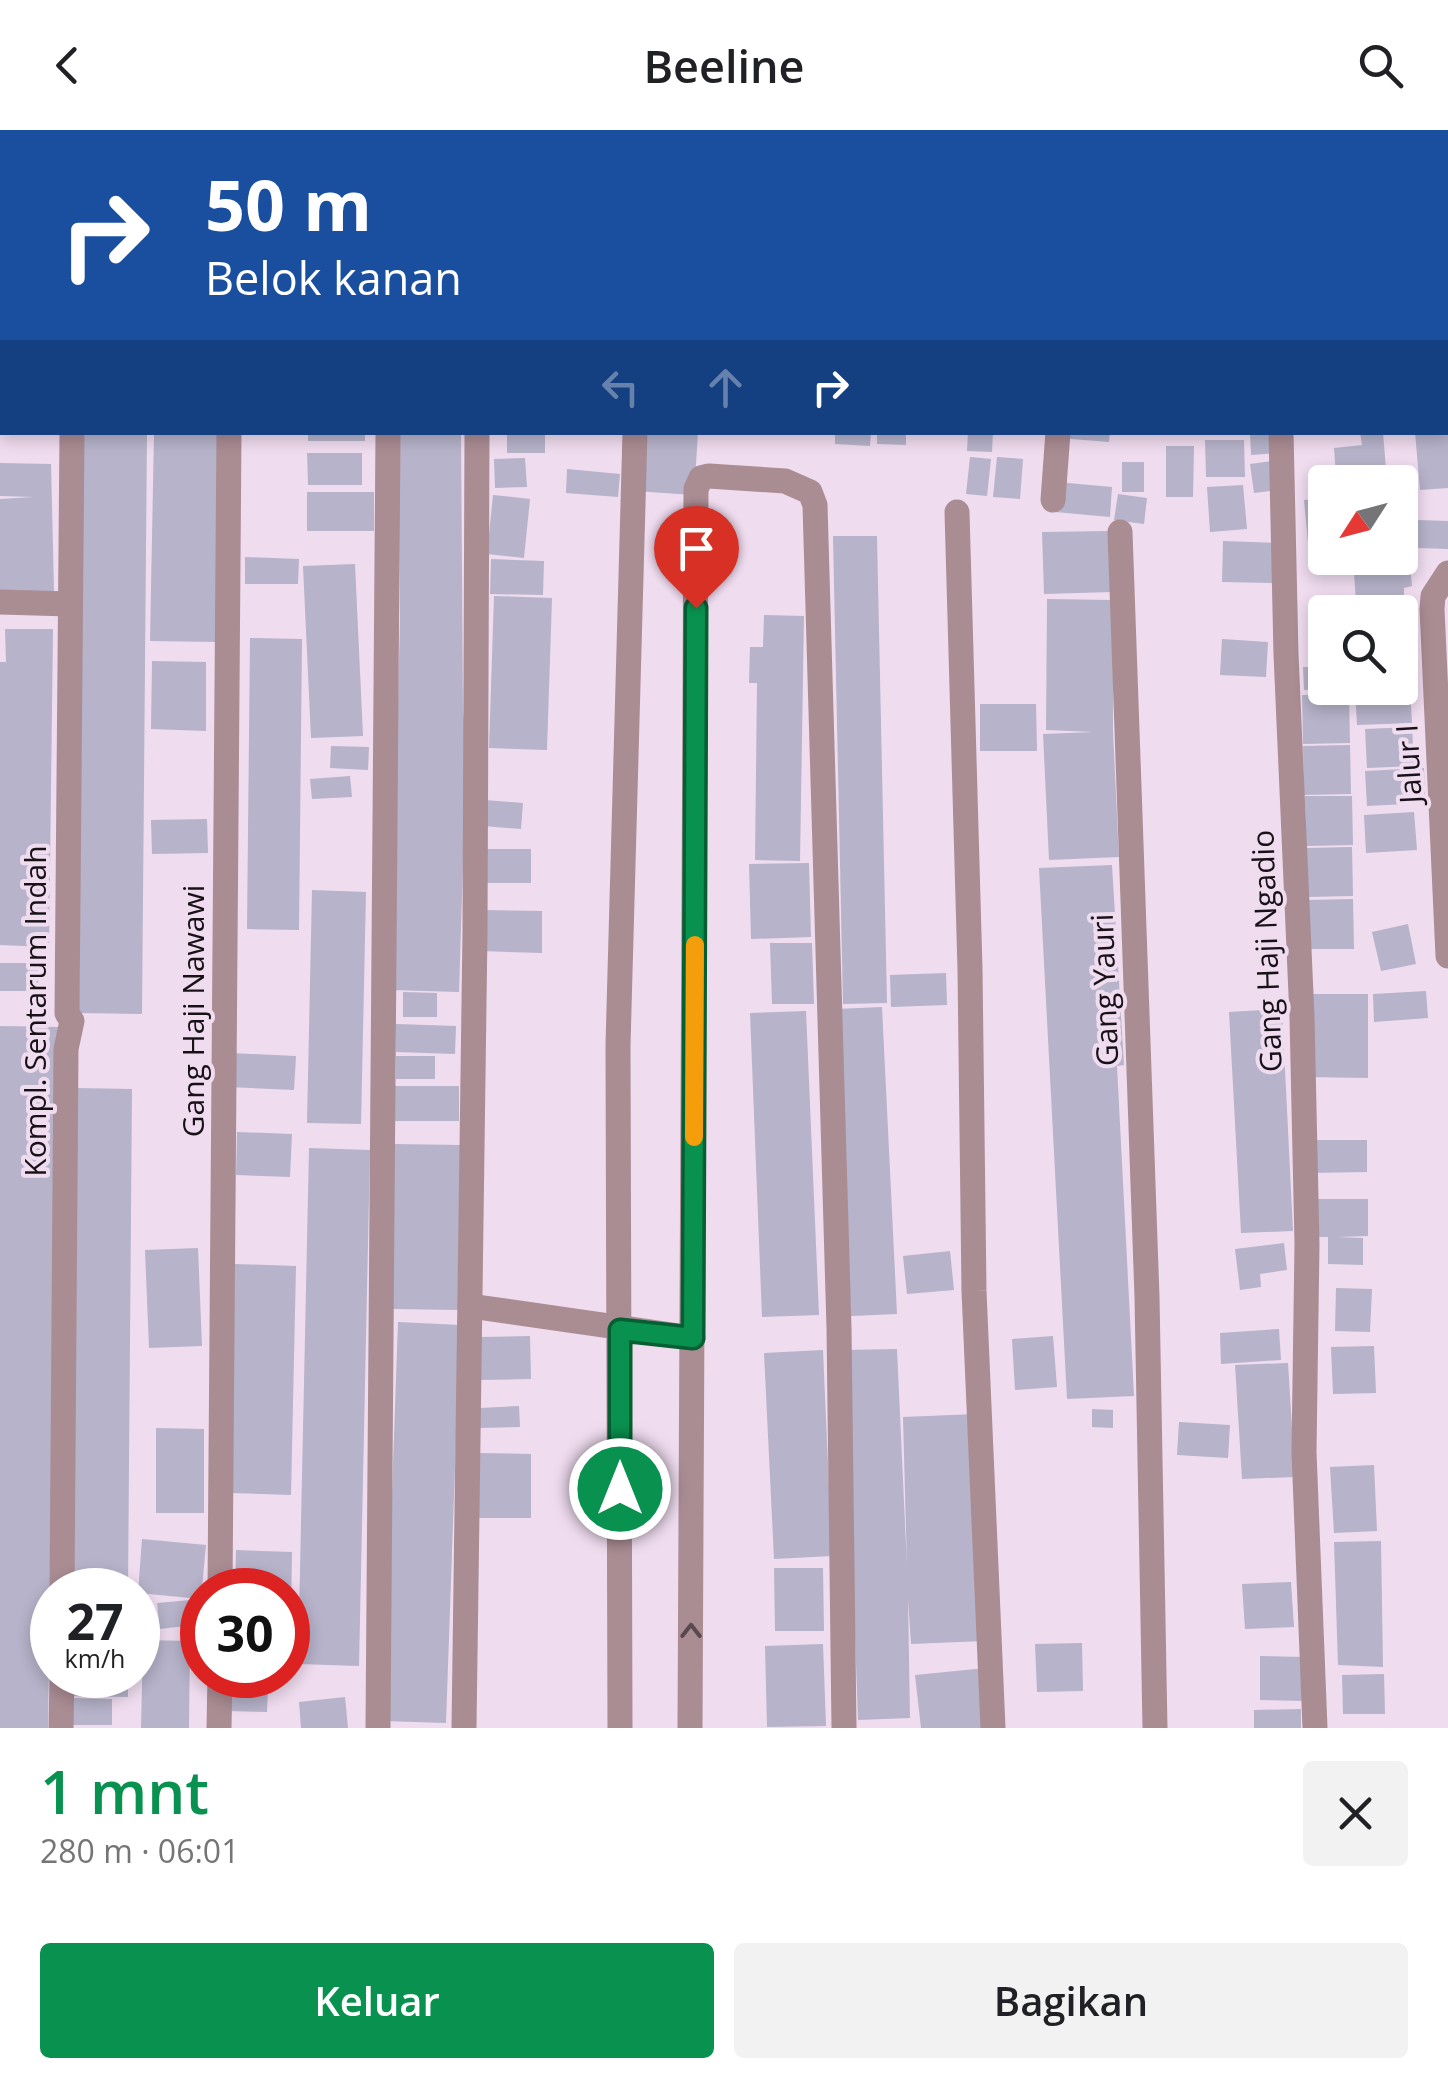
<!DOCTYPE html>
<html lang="id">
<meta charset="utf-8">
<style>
:root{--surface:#fff;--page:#f2f2f2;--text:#202124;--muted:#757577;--accent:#09914f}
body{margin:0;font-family:"Open Sans",sans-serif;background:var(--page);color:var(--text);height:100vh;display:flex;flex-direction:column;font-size:38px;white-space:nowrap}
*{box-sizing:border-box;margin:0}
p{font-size:32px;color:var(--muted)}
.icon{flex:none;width:55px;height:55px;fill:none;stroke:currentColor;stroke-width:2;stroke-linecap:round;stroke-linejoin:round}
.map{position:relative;height:1598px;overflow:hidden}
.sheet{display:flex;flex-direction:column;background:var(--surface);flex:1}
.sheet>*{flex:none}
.guide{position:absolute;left:0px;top:0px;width:1450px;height:305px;box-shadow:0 5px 15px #0003;background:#1a4fa0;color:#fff;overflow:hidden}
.needle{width:65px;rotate:234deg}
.fabs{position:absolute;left:1308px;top:335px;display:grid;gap:20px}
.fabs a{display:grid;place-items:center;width:110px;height:110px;border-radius:10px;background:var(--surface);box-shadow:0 5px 15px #0003;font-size:50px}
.speed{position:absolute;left:30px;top:1438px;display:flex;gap:20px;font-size:50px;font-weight:700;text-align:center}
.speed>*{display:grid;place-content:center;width:130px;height:130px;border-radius:50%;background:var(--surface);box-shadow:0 5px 15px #0003;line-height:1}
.speed small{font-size:25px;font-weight:400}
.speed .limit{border:15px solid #d22;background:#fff;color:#111}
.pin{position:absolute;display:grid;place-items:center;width:85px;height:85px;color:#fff;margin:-102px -42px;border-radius:50% 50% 50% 0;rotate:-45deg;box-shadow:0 0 10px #0007}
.pin .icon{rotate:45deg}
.me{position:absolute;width:110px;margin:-55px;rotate:0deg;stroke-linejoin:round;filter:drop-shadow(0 0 8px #0008)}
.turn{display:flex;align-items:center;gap:35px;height:210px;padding:0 40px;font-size:45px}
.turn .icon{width:130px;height:130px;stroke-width:2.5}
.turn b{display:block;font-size:70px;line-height:85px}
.lanes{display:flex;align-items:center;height:95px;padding:0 40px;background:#0003;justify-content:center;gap:50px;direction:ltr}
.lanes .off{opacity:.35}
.round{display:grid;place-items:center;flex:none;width:105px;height:105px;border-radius:10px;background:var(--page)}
.overview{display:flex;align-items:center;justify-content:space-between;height:170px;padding:0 40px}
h1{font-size:60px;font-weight:600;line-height:75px;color:var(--accent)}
.primary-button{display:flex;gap:20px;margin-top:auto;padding:20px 40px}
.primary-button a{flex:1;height:115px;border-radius:10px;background:var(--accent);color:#fff;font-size:40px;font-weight:600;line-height:115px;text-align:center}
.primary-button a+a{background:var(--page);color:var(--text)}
header{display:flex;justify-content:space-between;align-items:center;height:130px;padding:0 40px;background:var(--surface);font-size:45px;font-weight:600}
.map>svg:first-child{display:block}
.building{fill:#b6b3ca}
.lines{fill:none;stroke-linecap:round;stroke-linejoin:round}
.minor{stroke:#aa8c93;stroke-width:25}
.oneway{stroke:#5a484f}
.route-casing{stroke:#065e33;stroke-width:25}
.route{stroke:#09914f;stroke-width:18}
.slow{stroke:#f59e0b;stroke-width:18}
.labels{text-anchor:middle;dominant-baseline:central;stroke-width:8;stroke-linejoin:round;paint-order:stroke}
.street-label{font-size:30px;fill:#181118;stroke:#efdcef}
</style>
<header><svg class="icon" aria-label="back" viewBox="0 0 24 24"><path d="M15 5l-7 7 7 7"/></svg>Beeline<svg class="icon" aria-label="search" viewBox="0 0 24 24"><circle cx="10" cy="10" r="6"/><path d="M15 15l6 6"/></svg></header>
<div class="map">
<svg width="1448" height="1598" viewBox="0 0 1448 1598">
<rect width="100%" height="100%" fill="#efdcef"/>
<g class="building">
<polygon points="83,302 147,302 142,884 79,883"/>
<polygon points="154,302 220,302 217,512 150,511"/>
<rect x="308" y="302" width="57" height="9"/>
<polygon points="398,302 461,302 463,583 467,606 459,862 391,860 400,489"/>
<rect x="507" y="302" width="38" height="21"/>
<polygon points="638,302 698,302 694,365 634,361"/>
<polygon points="835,302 871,302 870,316 835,314"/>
<polygon points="877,302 906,302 906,315 877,314"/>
<polygon points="968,302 993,302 992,322 967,321"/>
<polygon points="1059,302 1110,302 1109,312 1059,308"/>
<polygon points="1250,302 1278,302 1279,323 1251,325"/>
<polygon points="1360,302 1383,302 1387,352 1365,352 1365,343 1336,346 1334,318 1362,315"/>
<polygon points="1415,302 1448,302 1448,358 1420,360"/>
<polygon points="1205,310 1244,310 1245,347 1206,347"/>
<polygon points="1166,316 1194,316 1193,367 1166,367"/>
<polygon points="307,323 362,323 362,355 308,355"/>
<polygon points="970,327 991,329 987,366 966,364"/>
<polygon points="997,327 1023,329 1020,369 993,367"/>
<polygon points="525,328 527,357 495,358 494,329"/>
<polygon points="1272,331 1277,360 1254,363 1250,334"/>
<rect x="1122" y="332" width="22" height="30"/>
<polygon points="0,333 51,334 54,461 0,463 0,369 33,367 0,366"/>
<polygon points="567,339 620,344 618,367 566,363"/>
<polygon points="1057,352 1112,357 1110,387 1055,382"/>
<polygon points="1243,355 1247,399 1210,402 1207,357"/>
<rect x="307" y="362" width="67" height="39"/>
<polygon points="1118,364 1147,368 1144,394 1114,390"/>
<polygon points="493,365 530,369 524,428 487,424"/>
<polygon points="1325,368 1325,411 1308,413 1304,370"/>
<polygon points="1418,390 1448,391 1448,419 1417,418"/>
<polygon points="1110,401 1112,462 1044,464 1042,402"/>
<polygon points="833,406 877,406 887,873 843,874"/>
<polygon points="1223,411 1276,413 1275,453 1222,452"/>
<polygon points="245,427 299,429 298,454 245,454"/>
<polygon points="1353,428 1380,428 1381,436 1410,435 1412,456 1404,458 1404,468 1356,473"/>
<polygon points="491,429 544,431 543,465 490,464"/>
<polygon points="355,434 363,606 311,608 303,436"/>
<polygon points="494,466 552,468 547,620 489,618"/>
<polygon points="1047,469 1113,470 1113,601 1119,727 1049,730 1043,604 1094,602 1046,600"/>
<polygon points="764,485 804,486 800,731 755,730 757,553 749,553 750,517 763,517"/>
<polygon points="5,499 53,499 49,817 0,815 0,532 6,532"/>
<polygon points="250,508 302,509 299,800 247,799"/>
<polygon points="1222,509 1268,512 1266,547 1220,545"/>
<polygon points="1400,514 1408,514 1410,552 1400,552"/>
<polygon points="152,531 206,532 206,601 151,599"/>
<polygon points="1303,537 1325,537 1325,559 1304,560"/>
<polygon points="1400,556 1410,556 1412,593 1357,595 1355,558"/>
<polygon points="1349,564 1350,613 1303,614 1302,565"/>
<polygon points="980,574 1036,574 1037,621 980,621"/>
<polygon points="1412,597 1414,636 1367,638 1365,599"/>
<polygon points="1350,615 1351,664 1304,665 1303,616"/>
<polygon points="331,616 369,617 368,640 330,638"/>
<polygon points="1424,638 1425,673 1367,676 1365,641"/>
<polygon points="350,646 352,667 312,669 310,649"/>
<polygon points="1305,666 1352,666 1353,715 1306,716"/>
<polygon points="485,670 523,673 521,699 483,696"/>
<polygon points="1414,682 1417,720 1366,723 1364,685"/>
<polygon points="207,689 208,723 152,724 151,690"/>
<polygon points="1352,717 1353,766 1306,767 1305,718"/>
<polygon points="481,719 531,719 531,753 482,753"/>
<polygon points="809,733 811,807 751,809 749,734"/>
<polygon points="1112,735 1124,935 1117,936 1134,1266 1067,1269 1039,738"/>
<polygon points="312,760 366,762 361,994 307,993"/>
<polygon points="1353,769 1354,819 1307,819 1306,770"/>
<polygon points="482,780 542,781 542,823 481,821"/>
<polygon points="1408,794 1416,834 1381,841 1372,802"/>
<polygon points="770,813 812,813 814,874 772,874"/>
<rect x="0" y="833" width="38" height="28"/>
<polygon points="946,843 947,875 891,877 890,845"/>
<polygon points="1426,861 1428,888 1374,892 1373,864"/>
<polygon points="403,862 437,863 437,887 403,887"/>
<polygon points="1304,864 1368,864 1368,948 1304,947"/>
<polygon points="882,877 897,1184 851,1186 836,879"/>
<polygon points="1282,879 1293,1101 1241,1103 1229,882"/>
<polygon points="806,881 819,1185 762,1187 750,883"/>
<polygon points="396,894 456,896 455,924 396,922"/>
<polygon points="0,896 59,897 48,1598 0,1598"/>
<polygon points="230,923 296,926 294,960 229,957"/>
<rect x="396" y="926" width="39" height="23"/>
<polygon points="392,956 459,956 459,991 393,991"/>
<polygon points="75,958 132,959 128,1460 72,1460"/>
<polygon points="237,1002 292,1004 290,1047 236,1045"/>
<polygon points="1308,1010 1367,1010 1367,1042 1308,1043"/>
<polygon points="394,1014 461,1015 459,1180 393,1179"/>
<polygon points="309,1018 370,1020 359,1536 298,1534"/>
<polygon points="1310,1069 1368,1069 1368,1106 1337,1107 1363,1108 1363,1135 1328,1134 1328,1107 1311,1107"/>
<polygon points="1284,1113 1287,1140 1260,1144 1261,1157 1240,1160 1235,1119"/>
<polygon points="198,1118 202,1216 149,1218 145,1120"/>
<polygon points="950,1121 954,1160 907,1164 903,1126"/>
<polygon points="235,1134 296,1136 291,1365 230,1363"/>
<polygon points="1336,1158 1372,1159 1370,1202 1335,1201"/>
<polygon points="398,1192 460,1195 446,1593 384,1591"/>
<polygon points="1279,1199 1281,1230 1221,1234 1220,1203"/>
<polygon points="530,1206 531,1249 480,1250 479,1207"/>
<polygon points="1053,1206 1057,1257 1015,1260 1012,1209"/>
<polygon points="1374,1216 1376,1263 1333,1264 1331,1217"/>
<polygon points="897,1219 907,1437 903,1287 976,1284 984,1511 911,1514 908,1469 910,1588 858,1590 845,1220"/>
<polygon points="823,1220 832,1426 774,1429 764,1223"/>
<polygon points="1288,1233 1295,1347 1242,1349 1235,1235"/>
<polygon points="519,1276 520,1297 480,1298 480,1278"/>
<polygon points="1092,1279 1113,1280 1113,1298 1092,1297"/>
<polygon points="1179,1292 1230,1295 1228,1328 1177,1325"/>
<polygon points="156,1298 204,1299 204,1383 156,1383"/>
<polygon points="478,1323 531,1324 531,1388 478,1388"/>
<polygon points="1374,1335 1377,1401 1334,1403 1330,1337"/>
<polygon points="142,1409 206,1415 201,1469 138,1463"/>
<polygon points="1381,1411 1383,1537 1338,1535 1334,1412"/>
<polygon points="236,1420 292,1422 291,1481 288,1481 288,1460 235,1460"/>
<polygon points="774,1438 823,1438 824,1501 775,1501"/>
<polygon points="1291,1452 1294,1497 1245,1499 1242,1454"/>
<polygon points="201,1469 202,1494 160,1499 157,1473"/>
<polygon points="143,1510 190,1511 189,1598 141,1598"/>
<polygon points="1082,1513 1083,1561 1037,1562 1035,1514"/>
<polygon points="823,1514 826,1596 767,1597 765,1516"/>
<polygon points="1260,1526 1305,1527 1305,1571 1260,1570"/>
<polygon points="986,1538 992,1598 921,1598 915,1545"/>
<polygon points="1384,1544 1385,1584 1343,1584 1342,1545"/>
<polygon points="71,1545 128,1545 128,1567 71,1566"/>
<polygon points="229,1554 268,1556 267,1582 228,1581"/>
<polygon points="345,1567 348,1598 301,1598 299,1572"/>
<polygon points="71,1568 112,1569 112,1595 71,1595"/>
<polygon points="1301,1579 1301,1598 1254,1598 1254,1580"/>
</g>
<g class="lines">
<g class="minor">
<polyline points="227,0 227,2"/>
<polyline points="1440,0 1448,1"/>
<polyline points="85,2 85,0"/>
<polyline points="486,2 487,0"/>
<polyline points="1281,302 1286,524 1302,887 1307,1114 1304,1322 1315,1598"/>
<polyline points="1053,370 1058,302"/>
<polyline points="957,382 970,839 974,1161 993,1598"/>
<polyline points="1120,402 1147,1167 1155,1598"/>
<polyline points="1448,443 1433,466 1432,479 1448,826"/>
<polyline points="0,472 70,474"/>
<polyline points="470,1176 693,1208"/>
<polyline points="62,1460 66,919 72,891 67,883 72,302"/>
<polyline points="220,1460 229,302"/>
<polyline points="61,1598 62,1545"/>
<polyline points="219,1598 220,1545"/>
<polyline points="378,1598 388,302"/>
<polyline points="464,1598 475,801 477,302"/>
<polyline points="620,1598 618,915 635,302"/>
<polyline points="690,1598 696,359 701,348 709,346 785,351 810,362 815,375 839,1198 844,1598"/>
</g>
</g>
<defs><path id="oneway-chevron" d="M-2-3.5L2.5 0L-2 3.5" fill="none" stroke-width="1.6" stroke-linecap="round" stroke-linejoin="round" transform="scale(2.5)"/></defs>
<use class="oneway" href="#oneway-chevron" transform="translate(691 1501) rotate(-90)"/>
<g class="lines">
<g class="route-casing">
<polyline id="route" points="620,1359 620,1200 693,1208 696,478"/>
</g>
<use href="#route" class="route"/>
<polyline class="slow" points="694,1007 695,815"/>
</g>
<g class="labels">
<g class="street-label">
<text transform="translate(1408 634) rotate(-93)">Jalur I</text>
<text transform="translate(1266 821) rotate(-92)">Gang Haji Ngadio</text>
<text transform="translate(1104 860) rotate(-92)">Gang Yauri</text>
<text transform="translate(34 881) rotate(-90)">Kompl. Sentarum Indah</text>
<text transform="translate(192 881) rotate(-90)">Gang Haji Nawawi</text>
</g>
</g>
</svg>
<div class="fabs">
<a><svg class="needle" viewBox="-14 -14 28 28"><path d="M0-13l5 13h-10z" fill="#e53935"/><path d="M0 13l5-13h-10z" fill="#757577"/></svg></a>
<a><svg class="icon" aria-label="search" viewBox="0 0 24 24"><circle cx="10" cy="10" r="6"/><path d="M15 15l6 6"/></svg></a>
</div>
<div class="speed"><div>27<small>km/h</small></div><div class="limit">30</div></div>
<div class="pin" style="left:696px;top:478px;background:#d93025"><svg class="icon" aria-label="arrive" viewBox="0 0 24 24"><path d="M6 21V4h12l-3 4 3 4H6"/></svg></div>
<svg class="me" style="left:620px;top:1359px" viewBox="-20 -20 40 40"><circle r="17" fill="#09914f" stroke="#fff" stroke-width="3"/><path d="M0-11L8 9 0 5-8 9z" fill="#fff"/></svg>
<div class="guide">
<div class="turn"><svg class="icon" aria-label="right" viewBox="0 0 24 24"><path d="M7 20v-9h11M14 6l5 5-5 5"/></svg><div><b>50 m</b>Belok kanan</div></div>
<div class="lanes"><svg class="icon off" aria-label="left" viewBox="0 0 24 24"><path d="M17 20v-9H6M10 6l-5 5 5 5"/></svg><svg class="icon off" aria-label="ahead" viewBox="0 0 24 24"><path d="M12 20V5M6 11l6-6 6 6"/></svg><svg class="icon" aria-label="right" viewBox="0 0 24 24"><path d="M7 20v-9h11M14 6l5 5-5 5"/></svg></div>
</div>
</div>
<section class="sheet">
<div class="overview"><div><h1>1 mnt</h1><p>280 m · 06:01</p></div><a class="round"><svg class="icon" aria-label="close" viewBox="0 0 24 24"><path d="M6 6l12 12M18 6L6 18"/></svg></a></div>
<div class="primary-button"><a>Keluar</a><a>Bagikan</a></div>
</section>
